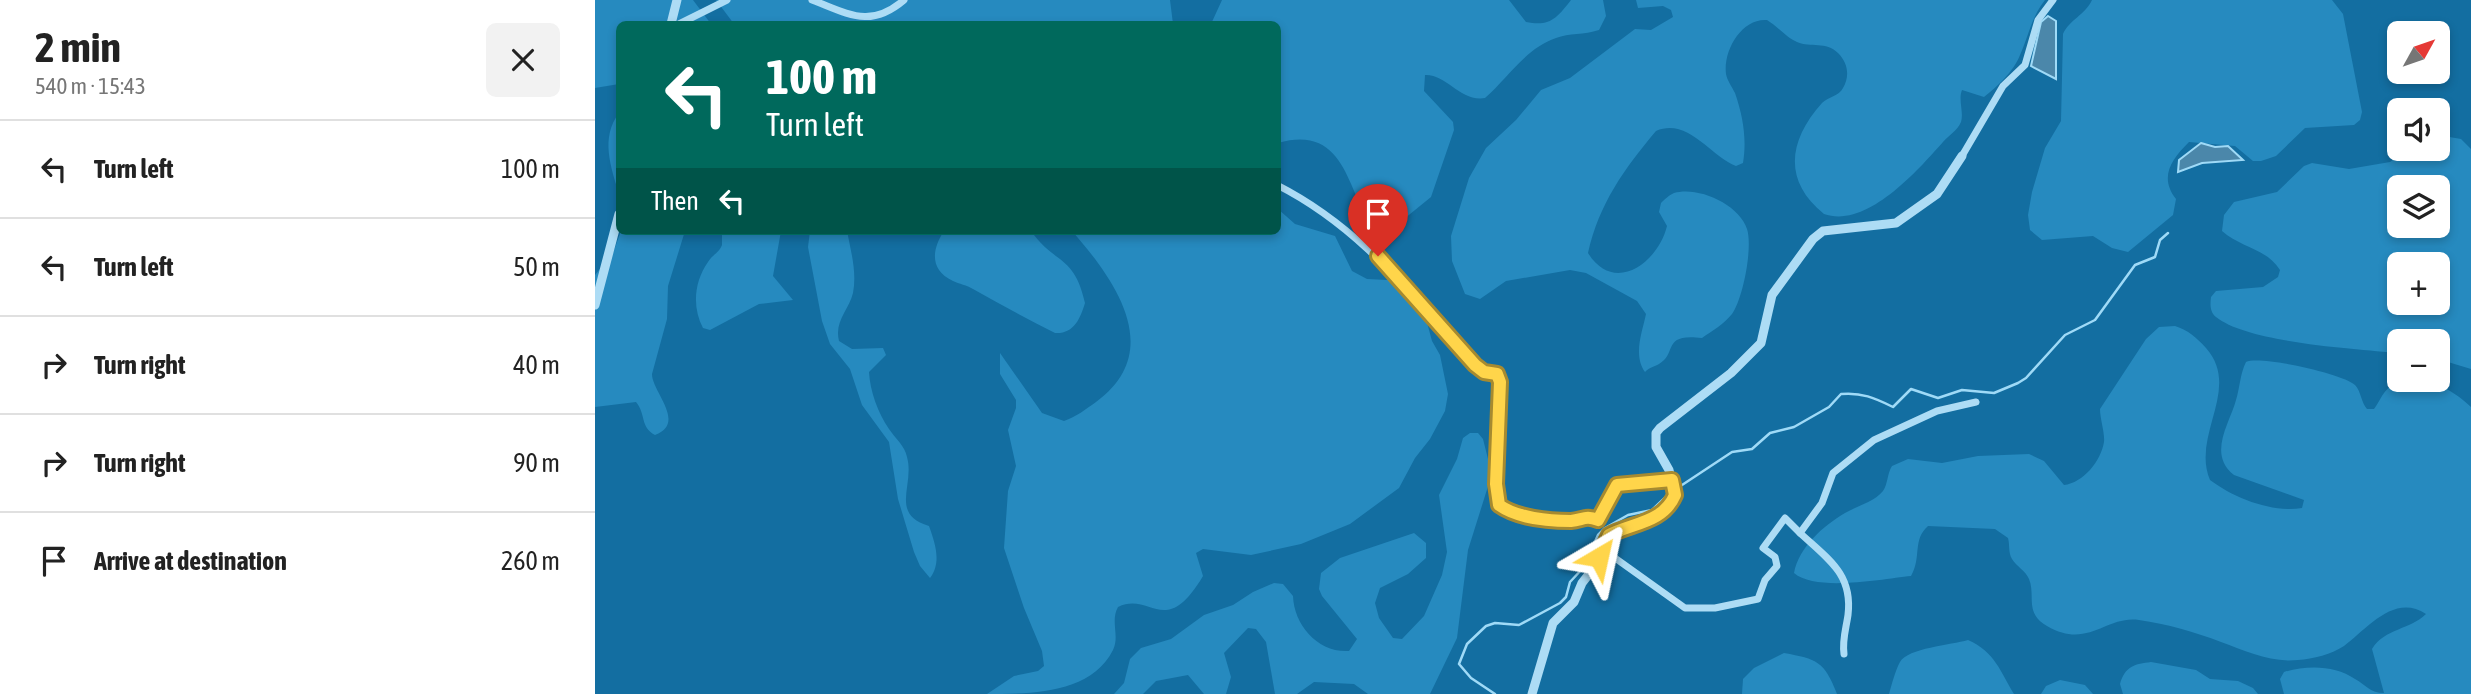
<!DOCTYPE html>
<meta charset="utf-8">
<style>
:root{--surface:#fff;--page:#f2f2f2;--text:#222;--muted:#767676;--line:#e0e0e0}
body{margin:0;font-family:"Asap Condensed",sans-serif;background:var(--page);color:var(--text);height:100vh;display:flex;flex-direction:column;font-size:26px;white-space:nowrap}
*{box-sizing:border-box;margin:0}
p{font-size:23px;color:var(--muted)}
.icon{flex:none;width:38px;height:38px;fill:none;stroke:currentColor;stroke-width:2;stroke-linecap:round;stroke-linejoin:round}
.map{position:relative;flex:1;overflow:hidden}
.drawer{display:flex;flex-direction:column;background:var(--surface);width:595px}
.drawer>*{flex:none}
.banner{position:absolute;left:21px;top:21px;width:665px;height:214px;border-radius:10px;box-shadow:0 4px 10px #0003;background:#00695c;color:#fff;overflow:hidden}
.needle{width:46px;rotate:50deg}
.buttons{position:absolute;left:1792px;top:21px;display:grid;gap:14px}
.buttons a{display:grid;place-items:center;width:63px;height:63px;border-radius:10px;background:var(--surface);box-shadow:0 4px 10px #0003;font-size:35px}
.pin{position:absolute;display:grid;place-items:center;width:60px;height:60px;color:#fff;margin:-72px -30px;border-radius:50% 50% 50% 0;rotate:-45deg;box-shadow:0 0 7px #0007}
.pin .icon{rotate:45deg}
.me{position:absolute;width:77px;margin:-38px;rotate:36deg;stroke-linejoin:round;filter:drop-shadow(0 0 5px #0008)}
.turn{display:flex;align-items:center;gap:24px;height:147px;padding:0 35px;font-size:32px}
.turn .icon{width:91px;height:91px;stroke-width:2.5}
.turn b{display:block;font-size:49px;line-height:60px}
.then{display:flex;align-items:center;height:66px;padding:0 35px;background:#0003;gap:14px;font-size:26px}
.round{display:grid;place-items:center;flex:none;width:74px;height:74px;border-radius:10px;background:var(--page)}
.head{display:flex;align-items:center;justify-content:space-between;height:119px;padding:0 35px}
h1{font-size:42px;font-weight:700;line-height:52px}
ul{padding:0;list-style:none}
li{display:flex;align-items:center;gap:21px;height:98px;padding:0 35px;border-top:2px solid var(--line)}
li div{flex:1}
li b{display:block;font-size:26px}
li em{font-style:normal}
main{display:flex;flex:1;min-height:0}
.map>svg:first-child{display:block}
.green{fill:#268abf;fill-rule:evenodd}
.water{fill:#4b87aa;stroke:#9fdaf7;stroke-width:2}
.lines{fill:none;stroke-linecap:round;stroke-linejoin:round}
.stream{stroke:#9fdaf7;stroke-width:2.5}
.minor{stroke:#addcf5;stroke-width:7}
.tertiary{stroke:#addcf5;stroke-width:9}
.route-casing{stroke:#a68a30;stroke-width:18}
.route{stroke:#ffd54a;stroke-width:12}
</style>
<main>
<section class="drawer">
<div class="head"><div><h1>2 min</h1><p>540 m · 15:43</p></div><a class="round"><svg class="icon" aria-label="close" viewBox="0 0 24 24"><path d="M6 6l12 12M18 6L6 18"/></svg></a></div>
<ul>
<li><svg class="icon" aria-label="left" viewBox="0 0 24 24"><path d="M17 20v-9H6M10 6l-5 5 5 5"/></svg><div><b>Turn left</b></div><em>100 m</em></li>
<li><svg class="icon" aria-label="left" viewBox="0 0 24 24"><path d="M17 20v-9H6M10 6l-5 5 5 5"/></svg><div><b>Turn left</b></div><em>50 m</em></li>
<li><svg class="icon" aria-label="right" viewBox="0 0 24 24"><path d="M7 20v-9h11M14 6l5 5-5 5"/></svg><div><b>Turn right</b></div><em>40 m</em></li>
<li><svg class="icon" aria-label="right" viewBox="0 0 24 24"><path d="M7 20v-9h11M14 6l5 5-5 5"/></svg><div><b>Turn right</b></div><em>90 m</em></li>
<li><svg class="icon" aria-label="arrive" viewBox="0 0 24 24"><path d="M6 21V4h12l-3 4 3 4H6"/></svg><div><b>Arrive at destination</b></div><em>260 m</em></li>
</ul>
</section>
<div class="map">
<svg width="1876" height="694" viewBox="0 0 1876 694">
<rect width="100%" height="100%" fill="#136ea1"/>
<g class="green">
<polygon points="0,0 98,0 116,24 24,24 24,84 0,88"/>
<polygon points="121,0 575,0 578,24 139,24"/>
<path d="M627 0H914L931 22C955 27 962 18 976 0H1008L1011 16 1004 30C989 35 974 33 961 38 931 48 913 78 890 98 865 102 852 74 830 75L829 91 858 122 859 130 836 197 793 232C750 228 766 119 683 143L682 24H616Z"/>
<path d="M1041 0H1450C1436 18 1434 35 1425 55 1419 71 1402 87 1389 97L1367 90C1363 100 1369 112 1366 122 1362 131 1354 135 1348 142 1323 170 1272 229 1229 214 1188 181 1193 141 1227 103 1233 97 1244 96 1248 88 1255 76 1253 63 1243 53 1231 41 1216 48 1202 42 1192 38 1182 26 1172 20 1147 18 1128 50 1131 74 1132 80 1137 87 1140 93 1148 116 1152 139 1148 163L1141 166C1116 157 1093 117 1061 131 1029 169 1004 204 993 253 1019 295 1063 263 1072 226L1064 212 1066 203C1069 200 1074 195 1079 193 1103 186 1144 204 1152 229 1158 247 1148 299 1137 314 1129 324 1117 331 1107 338 1066 333 1083 353 1064 364 1059 367 1055 367 1050 372 1038 355 1047 333 1051 314L1042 301 991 273 975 270 911 281 885 299 870 294 857 261 856 236 874 178 891 148 921 120 946 90 975 78 1040 29 1056 30 1078 17 1076 10 1068 6 1043 8Z"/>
<path d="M1497 0H1737L1748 14 1767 112 1765 120 1759 125 1710 128 1681 156 1666 161H1658L1640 146 1594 142C1576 160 1564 177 1581 199L1578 215 1533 252 1517 248 1498 236 1447 240 1435 230 1433 215 1437 192 1450 148 1466 121 1468 34C1474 20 1490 15 1497 0Z"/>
<path d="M24 113V194C16 167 5 138 24 113Z"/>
<path d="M1843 135 1866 139 1876 149V369L1843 359V341H1804V353C1762 349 1653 343 1621 317 1615 312 1615 305 1616 297L1621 291 1668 287 1683 277 1685 270C1671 248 1646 248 1627 231L1629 215 1639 202 1682 192 1709 166 1717 163 1754 169 1795 162 1812 149H1843ZM1804 187H1843V226H1804ZM1804 264H1843V303H1804Z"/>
<path d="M683 209 700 224 740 236 757 271 772 279 812 281 824 293 837 341 845 355 853 394 850 411 835 439 820 458 804 488 755 524 706 544 656 555 608 549 601 553 608 576C570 640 556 591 523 607 515 621 525 636 518 650 496 694 435 694 392 694L419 676 443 671 449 666 447 651 429 608 409 548 413 491 421 466 413 430 421 408V400L405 374V353L447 413 469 421C481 417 491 409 501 402 571 351 520 280 477 231H682Z"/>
<path d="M26 231H90L73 286 72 319 57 374C57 392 92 423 60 435 45 427 51 414 41 402L0 407V275L18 253Z"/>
<path d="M127 231H186L178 276 198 300 164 304 115 330 108 328C97 307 99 282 113 262 117 255 124 253 127 245Z"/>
<path d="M215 231H252C256 252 262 272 258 293 254 310 239 321 244 341L257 349 288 348 291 355 274 372C275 391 283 413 294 429 300 438 310 446 312 457 320 485 294 514 334 526 340 543 347 562 335 578L325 566 319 552 303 499 294 442 267 405 255 369 235 344 227 321 213 247Z"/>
<path d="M349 231H436C460 265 479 254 490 303 485 319 479 334 460 333 432 319 405 304 378 289 372 285 364 284 358 281 334 270 337 249 349 231Z"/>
<path d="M1580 326C1593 330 1602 338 1611 348 1647 389 1596 435 1615 480 1639 498 1677 513 1707 508L1709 500 1639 475C1612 454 1635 423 1641 400 1645 387 1645 374 1651 362 1665 355 1749 374 1760 385 1766 391 1766 402 1772 409H1779C1786 400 1788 389 1800 384 1826 372 1858 389 1876 407V694H1689L1685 679 1689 672C1712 665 1740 665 1760 679 1771 685 1775 693 1789 693L1777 649C1790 628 1815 630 1831 614 1799 593 1772 629 1749 646 1737 654 1718 659 1703 660 1676 663 1651 651 1626 642 1600 632 1572 624 1544 620 1511 615 1493 650 1452 626 1429 613 1441 596 1434 579 1431 571 1421 566 1417 559 1413 552 1415 545 1413 538L1400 529 1333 526C1317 540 1327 557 1316 576 1287 579 1221 592 1199 573 1204 547 1228 526 1250 513 1262 506 1279 502 1288 491 1293 484 1292 474 1297 466L1313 459 1347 463 1383 456 1434 454 1449 461 1469 485C1488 483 1506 461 1509 442 1510 433 1505 419 1505 409L1551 339 1564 327Z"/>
<path d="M875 433H883L888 439 894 463 895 480 873 550 862 638 835 694H773L759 684 719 682 702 694H680L671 642 661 629 653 628 629 653 636 677 631 694H609L593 675 561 681 548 694H519L529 683 535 659 546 648 576 639 609 615 638 605 658 592 679 583 688 584 698 596C699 625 723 653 754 651L762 639 727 596 724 589 726 573 745 558 819 533 831 543V558L813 574 785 588 780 603 784 618 798 638 807 639 829 616 847 575 852 552 844 495 862 459 868 438Z"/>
<path d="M1373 640C1400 652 1405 671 1419 694H1294C1297 684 1300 671 1305 662 1313 648 1356 645 1373 640Z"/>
<path d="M1189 653C1222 659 1229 661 1242 694H1147L1148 679 1159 668Z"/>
<path d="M1556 662 1601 670 1615 679 1643 681 1658 688 1663 694H1528L1525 684C1530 666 1540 664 1556 662Z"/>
<polygon points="1465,680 1490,685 1498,694 1446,694 1451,686"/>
</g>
<g class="water">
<polygon points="1453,16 1461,21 1461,79 1436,66 1446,22"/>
<polygon points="1606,143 1620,147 1633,146 1648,160 1607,163 1583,172 1584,160"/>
</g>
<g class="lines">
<g class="stream">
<path d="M1081 489 1137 452 1157 449 1175 433 1199 427 1234 407 1246 394C1266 392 1280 398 1298 407L1316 389 1343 398 1367 390 1399 393 1423 383 1431 378 1470 335 1500 320 1540 265 1560 257 1565 240 1573 233"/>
<polyline points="900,694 876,678 864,664 872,644 891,626 900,623 924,625 965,603 971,597 975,582 988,568 1003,535 1010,528 1033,515 1057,510 1075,493"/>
</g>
<g class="minor">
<path d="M217 0C254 14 275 29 309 0"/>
<polyline points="84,24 132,0"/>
<polyline points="1367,156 1408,86 1430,65 1443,20 1458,0"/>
<path d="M682 185C767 228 818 297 880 365L889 372 902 374 905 382 901 484 904 505C922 518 954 521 976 521 988 520 990 515 1003 520L1022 485 1077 480"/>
<path d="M1205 533C1233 559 1258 574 1253 615 1251 629 1247 640 1249 654"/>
<polyline points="1006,548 1090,608 1120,608 1163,599 1170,580 1182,566 1180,557 1168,548 1190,518 1205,533 1227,503 1238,473 1279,440 1342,411 1381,402"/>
</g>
<g class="tertiary">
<polyline points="76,24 82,0"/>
<polyline points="0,305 24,214"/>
<polyline points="937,694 958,623 979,602 987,583 1002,564 1010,539 1021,532 1062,516 1077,500 1080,495 1074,470 1061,447 1061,433 1065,428 1136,373 1166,343 1177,295 1218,239 1228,231 1301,223 1342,194 1367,156"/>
</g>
</g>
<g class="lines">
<g class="route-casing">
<path id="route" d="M783 256 880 365 889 372 902 374 905 382 901 484 904 505C922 518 954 521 976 521 988 520 990 515 1003 520L1022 485 1077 480 1080 495C1068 523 1037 523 1014 535L1004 557"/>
</g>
<use href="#route" class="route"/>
</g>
</svg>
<div class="buttons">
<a><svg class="needle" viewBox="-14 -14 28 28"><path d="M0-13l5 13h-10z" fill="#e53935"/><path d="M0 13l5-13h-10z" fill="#767676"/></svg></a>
<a><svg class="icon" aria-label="sound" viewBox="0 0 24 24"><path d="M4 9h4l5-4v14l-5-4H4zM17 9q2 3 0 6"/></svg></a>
<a><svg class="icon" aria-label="layers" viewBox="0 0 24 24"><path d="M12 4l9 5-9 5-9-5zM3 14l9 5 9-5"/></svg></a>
<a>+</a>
<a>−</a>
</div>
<div class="pin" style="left:783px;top:256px;background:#d93025"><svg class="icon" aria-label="arrive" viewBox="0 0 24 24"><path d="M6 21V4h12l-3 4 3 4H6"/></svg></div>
<svg class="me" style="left:1004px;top:557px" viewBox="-20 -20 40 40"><path d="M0-17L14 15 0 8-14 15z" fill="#ffd54a" stroke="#fff" stroke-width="4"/></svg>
<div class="banner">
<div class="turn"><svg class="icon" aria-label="left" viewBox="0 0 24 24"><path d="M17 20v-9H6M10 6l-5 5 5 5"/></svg><div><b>100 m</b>Turn left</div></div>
<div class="then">Then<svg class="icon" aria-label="left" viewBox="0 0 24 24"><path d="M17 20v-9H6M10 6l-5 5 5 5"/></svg></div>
</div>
</div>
</main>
